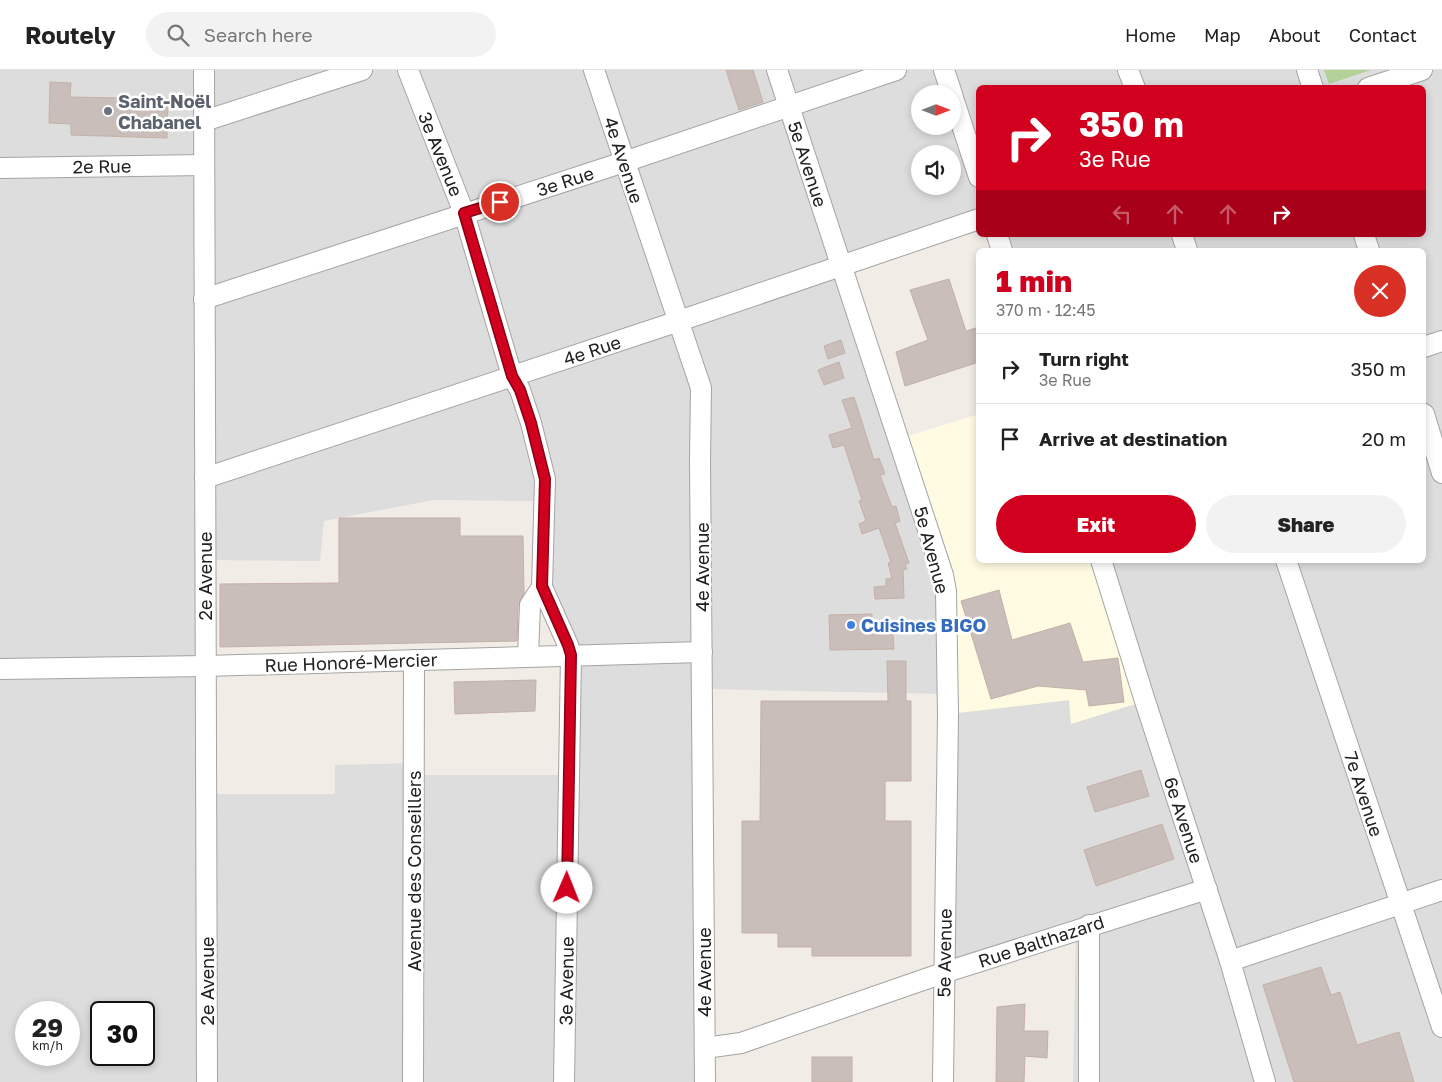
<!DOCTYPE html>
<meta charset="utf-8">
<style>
:root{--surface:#fff;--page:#f2f2f2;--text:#222;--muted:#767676;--line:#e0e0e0;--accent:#d1001e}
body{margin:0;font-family:"Golos Text",sans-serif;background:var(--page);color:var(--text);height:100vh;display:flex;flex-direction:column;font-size:19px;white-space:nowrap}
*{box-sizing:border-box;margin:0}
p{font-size:16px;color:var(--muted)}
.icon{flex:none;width:28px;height:28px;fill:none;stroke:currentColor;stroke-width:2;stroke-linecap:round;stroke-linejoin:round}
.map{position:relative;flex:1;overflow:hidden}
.sheet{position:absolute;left:976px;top:178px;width:450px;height:315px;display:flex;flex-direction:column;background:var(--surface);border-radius:8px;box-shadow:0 2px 8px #0003}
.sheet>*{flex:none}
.banner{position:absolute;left:976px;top:15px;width:450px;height:152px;border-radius:8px;box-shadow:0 2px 8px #0003;background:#d1001e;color:#fff;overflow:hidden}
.needle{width:32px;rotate:90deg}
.fabs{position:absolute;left:911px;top:15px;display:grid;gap:10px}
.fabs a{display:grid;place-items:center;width:50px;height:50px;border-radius:50%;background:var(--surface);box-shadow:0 2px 8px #0003;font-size:25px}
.speed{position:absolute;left:15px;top:931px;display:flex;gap:10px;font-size:25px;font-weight:700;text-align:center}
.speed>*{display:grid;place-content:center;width:65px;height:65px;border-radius:50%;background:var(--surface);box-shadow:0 2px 8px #0003;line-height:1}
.speed small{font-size:12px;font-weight:400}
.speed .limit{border:2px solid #111;border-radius:8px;background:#fff;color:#111}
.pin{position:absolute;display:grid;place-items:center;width:42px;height:42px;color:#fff;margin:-21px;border:2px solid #fff;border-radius:50%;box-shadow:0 1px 5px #0007}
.me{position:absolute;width:55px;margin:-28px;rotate:1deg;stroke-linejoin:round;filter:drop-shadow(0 0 4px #0008)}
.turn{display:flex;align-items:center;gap:18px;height:105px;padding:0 20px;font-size:22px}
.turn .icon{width:65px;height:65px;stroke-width:2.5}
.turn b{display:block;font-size:35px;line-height:42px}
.lanes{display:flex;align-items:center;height:48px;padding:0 20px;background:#0003;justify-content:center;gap:25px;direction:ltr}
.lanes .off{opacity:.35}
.round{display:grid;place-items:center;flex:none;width:52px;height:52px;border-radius:26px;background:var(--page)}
.overview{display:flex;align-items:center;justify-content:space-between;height:85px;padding:0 20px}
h1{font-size:30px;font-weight:800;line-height:38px;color:var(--accent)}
.action{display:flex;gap:10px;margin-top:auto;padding:10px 20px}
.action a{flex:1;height:58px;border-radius:30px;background:var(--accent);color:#fff;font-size:20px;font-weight:800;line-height:58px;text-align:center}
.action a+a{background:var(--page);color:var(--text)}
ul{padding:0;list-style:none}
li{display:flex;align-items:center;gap:15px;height:70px;padding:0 20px;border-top:1px solid var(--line)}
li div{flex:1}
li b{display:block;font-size:19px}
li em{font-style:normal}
header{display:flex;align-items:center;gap:30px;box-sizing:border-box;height:70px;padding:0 25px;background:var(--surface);border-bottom:1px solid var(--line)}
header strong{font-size:24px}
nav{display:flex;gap:28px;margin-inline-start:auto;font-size:18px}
.search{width:350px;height:45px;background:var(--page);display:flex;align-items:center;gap:12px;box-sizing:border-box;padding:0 18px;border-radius:28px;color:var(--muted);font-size:19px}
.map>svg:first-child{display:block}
.residential{fill:#dedddd;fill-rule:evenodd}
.education{fill:#fffbe2}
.forest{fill:#b2d29a}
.building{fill:#c9beb9;stroke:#c4b0a8}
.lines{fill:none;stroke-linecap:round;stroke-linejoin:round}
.minor-casing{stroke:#a4a4a4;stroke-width:22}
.minor{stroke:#fff;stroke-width:20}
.route-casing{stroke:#880014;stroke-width:12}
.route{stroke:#d1001e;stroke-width:9}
.worship-dot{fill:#6b7280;stroke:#fff;stroke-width:2}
.shop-dot{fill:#3f7fe0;stroke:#fff;stroke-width:2}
.labels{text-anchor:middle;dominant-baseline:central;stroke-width:5;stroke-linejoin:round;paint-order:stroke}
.worship-label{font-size:18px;font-weight:bold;fill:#5b616d;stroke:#fff;text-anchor:start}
.street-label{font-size:18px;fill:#202020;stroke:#fff}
.shop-label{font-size:18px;font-weight:bold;fill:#366cbe;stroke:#fff;text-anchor:start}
</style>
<header>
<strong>Routely</strong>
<div class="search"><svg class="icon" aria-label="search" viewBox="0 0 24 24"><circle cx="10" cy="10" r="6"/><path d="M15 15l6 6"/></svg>Search here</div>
<nav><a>Home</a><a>Map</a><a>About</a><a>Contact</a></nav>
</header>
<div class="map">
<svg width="1442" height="1012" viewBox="0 0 1442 1012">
<rect width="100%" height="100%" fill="#f1ece6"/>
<path class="residential" d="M0 0H1442V1012H1073L1076 861 948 895V644L1070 630 1071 653 1104 490H1424V180H1007L1002 165H1424V18H979V150L839 197 940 498 945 624 706 619 711 1012H0ZM920 24H952V56H920ZM920 84H952V116H920ZM433 430 547 431 551 526 567 586 564 705H420L419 693 335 695V724H213L212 490 320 491 324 451ZM26 942H69V985H26ZM101 942H144V985H101Z"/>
<polygon class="education" points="979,344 979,490 1101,490 1145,631 1071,654 1069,630 948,644 946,537 898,369"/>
<polygon class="forest" points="1324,0 1371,0 1329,14"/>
<g class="building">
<polygon points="726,0 753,0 763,32 739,40"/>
<polygon points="50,12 71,13 70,27 168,29 167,68 71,65 71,54 49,53"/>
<polygon points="949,209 966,261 979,257 979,292 905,316 896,282 928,270 910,220"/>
<polygon points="841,270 845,283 828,289 824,276"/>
<polygon points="839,292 844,308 824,315 818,300"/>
<polygon points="854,327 874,390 879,388 885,404 880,405 892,437 896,436 900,451 895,453 909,493 905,495 907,499 903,500 904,528 875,529 874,517 886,516 886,509 892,508 888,493 891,492 879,458 862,464 859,454 866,451 859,431 862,430 844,375 833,378 829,365 852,358 842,330"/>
<polygon points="339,448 460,448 460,466 523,466 524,523 518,535 517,571 220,577 220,514 339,513"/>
<polygon points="999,520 1012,570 1070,553 1083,592 1118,588 1124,632 1089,636 1086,620 1038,616 991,629 961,531"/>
<polygon points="872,544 872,565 893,564 894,579 830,580 829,545"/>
<polygon points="887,591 906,591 906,631 911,631 911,711 885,711 885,751 911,751 911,886 812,886 812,877 778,877 778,863 742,863 742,751 760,751 761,631 888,631"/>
<polygon points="536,610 535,641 455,644 454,612"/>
<polygon points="1141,700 1149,726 1095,742 1087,717"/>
<polygon points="1162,754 1174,789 1096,816 1084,780"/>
<polygon points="1321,897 1331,925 1340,922 1357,975 1399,962 1414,1012 1294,1012 1263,915"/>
<polygon points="1025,934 1024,961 1048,961 1047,988 1025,986 1024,1012 996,1012 997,937"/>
<rect x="812" y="987" width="40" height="25"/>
</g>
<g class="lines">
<g class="minor-casing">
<g id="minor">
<polyline points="204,0 207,1012"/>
<polyline points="408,0 464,143 512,306 520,320 531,353 545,409 542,517 568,575 571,585 564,1012"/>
<polyline points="594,0 701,318 700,390 705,1012"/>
<polyline points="777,0 943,505 946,521 948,644 943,1012"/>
<polyline points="944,0 952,24"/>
<polyline points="1128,0 1135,18"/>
<polyline points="1307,0 1313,18"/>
<polyline points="1368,18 1422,0"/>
<polyline points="952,25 979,107"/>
<polyline points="204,51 362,0"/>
<polyline points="0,98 204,95"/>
<polyline points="997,165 1002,180"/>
<polyline points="1182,165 1187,180"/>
<polyline points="1364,165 1369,180"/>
<polyline points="204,229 624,92 896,0"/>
<polyline points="1424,277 1442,271"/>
<polyline points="1424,344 1442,403"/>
<polyline points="205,408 679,251 979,149"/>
<polyline points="1101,490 1145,631 1230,891 1265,1012"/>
<polyline points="1286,490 1442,957"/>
<polyline points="528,586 530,535 542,517"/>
<polyline points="0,599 206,596 702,582"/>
<polyline points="1089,855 1089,1012"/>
<polyline points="1230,891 1442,820"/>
<polyline points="705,978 741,973 943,903 1207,819"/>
<polyline points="413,1012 414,590"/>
</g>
</g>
<use href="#minor" class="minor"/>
</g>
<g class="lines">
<g class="route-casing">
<polyline id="route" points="500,132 464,143 512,306 520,320 531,353 545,409 542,516 568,575 571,585 567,818"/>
</g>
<use href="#route" class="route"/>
</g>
<circle class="worship-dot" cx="108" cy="41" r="5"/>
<circle class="shop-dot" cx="851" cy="555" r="5"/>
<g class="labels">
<g class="worship-label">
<text x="118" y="31">Saint-Noël<tspan x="118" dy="21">Chabanel</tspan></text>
</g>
<g class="street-label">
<text transform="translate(441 84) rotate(68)">3e Avenue</text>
<text transform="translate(624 90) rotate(72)">4e Avenue</text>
<text transform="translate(808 94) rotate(72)">5e Avenue</text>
<text transform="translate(102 96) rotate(-1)">2e Rue</text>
<text transform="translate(565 111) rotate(-18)">3e Rue</text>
<text transform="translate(592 280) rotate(-18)">4e Rue</text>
<text transform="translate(932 480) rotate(75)">5e Avenue</text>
<text transform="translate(702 497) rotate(-90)">4e Avenue</text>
<text transform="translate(205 506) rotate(-90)">2e Avenue</text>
<text transform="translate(351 592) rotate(-2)">Rue Honoré-Mercier</text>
<text transform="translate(1364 724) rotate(72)">7e Avenue</text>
<text transform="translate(1184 750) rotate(72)">6e Avenue</text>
<text transform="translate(414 801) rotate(-90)">Avenue des Conseillers</text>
<text transform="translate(1041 871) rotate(-18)">Rue Balthazard</text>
<text transform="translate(944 883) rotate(-89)">5e Avenue</text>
<text transform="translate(704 902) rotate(-90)">4e Avenue</text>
<text transform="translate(207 911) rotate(-90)">2e Avenue</text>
<text transform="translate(566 911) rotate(-89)">3e Avenue</text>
</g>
<g class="shop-label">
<text x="861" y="555">Cuisines BIGO</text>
</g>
</g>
</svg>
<div class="fabs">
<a><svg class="needle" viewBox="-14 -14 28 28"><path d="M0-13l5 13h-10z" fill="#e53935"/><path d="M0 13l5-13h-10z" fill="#767676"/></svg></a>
<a><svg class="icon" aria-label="sound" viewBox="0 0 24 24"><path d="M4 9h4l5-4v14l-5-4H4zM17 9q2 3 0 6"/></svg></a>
</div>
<div class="speed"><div>29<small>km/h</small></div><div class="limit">30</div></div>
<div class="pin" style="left:500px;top:132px;background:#d93025"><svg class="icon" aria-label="arrive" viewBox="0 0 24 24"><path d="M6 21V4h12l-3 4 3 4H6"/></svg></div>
<svg class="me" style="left:567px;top:818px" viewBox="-20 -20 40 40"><circle r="19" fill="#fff"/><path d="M0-13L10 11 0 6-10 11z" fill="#d1001e"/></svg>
<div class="banner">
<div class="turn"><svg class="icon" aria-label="right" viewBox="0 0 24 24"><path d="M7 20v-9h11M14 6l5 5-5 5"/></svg><div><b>350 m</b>3e Rue</div></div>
<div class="lanes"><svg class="icon off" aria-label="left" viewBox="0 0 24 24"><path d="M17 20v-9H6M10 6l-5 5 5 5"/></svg><svg class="icon off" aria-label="ahead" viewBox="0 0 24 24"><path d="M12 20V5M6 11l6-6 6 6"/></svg><svg class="icon off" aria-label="ahead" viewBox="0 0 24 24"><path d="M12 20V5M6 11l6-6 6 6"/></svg><svg class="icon" aria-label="right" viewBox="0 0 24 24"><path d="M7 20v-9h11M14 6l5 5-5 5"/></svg></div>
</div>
<section class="sheet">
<div class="overview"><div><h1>1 min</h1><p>370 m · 12:45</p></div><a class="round" style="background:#d93025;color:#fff"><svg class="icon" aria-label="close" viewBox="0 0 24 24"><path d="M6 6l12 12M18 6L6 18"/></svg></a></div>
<ul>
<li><svg class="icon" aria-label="right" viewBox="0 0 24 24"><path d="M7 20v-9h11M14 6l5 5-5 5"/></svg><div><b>Turn right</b><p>3e Rue</p></div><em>350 m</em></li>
<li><svg class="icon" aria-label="arrive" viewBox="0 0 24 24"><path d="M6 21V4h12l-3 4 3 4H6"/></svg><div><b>Arrive at destination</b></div><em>20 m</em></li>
</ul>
<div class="action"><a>Exit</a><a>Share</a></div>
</section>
</div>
